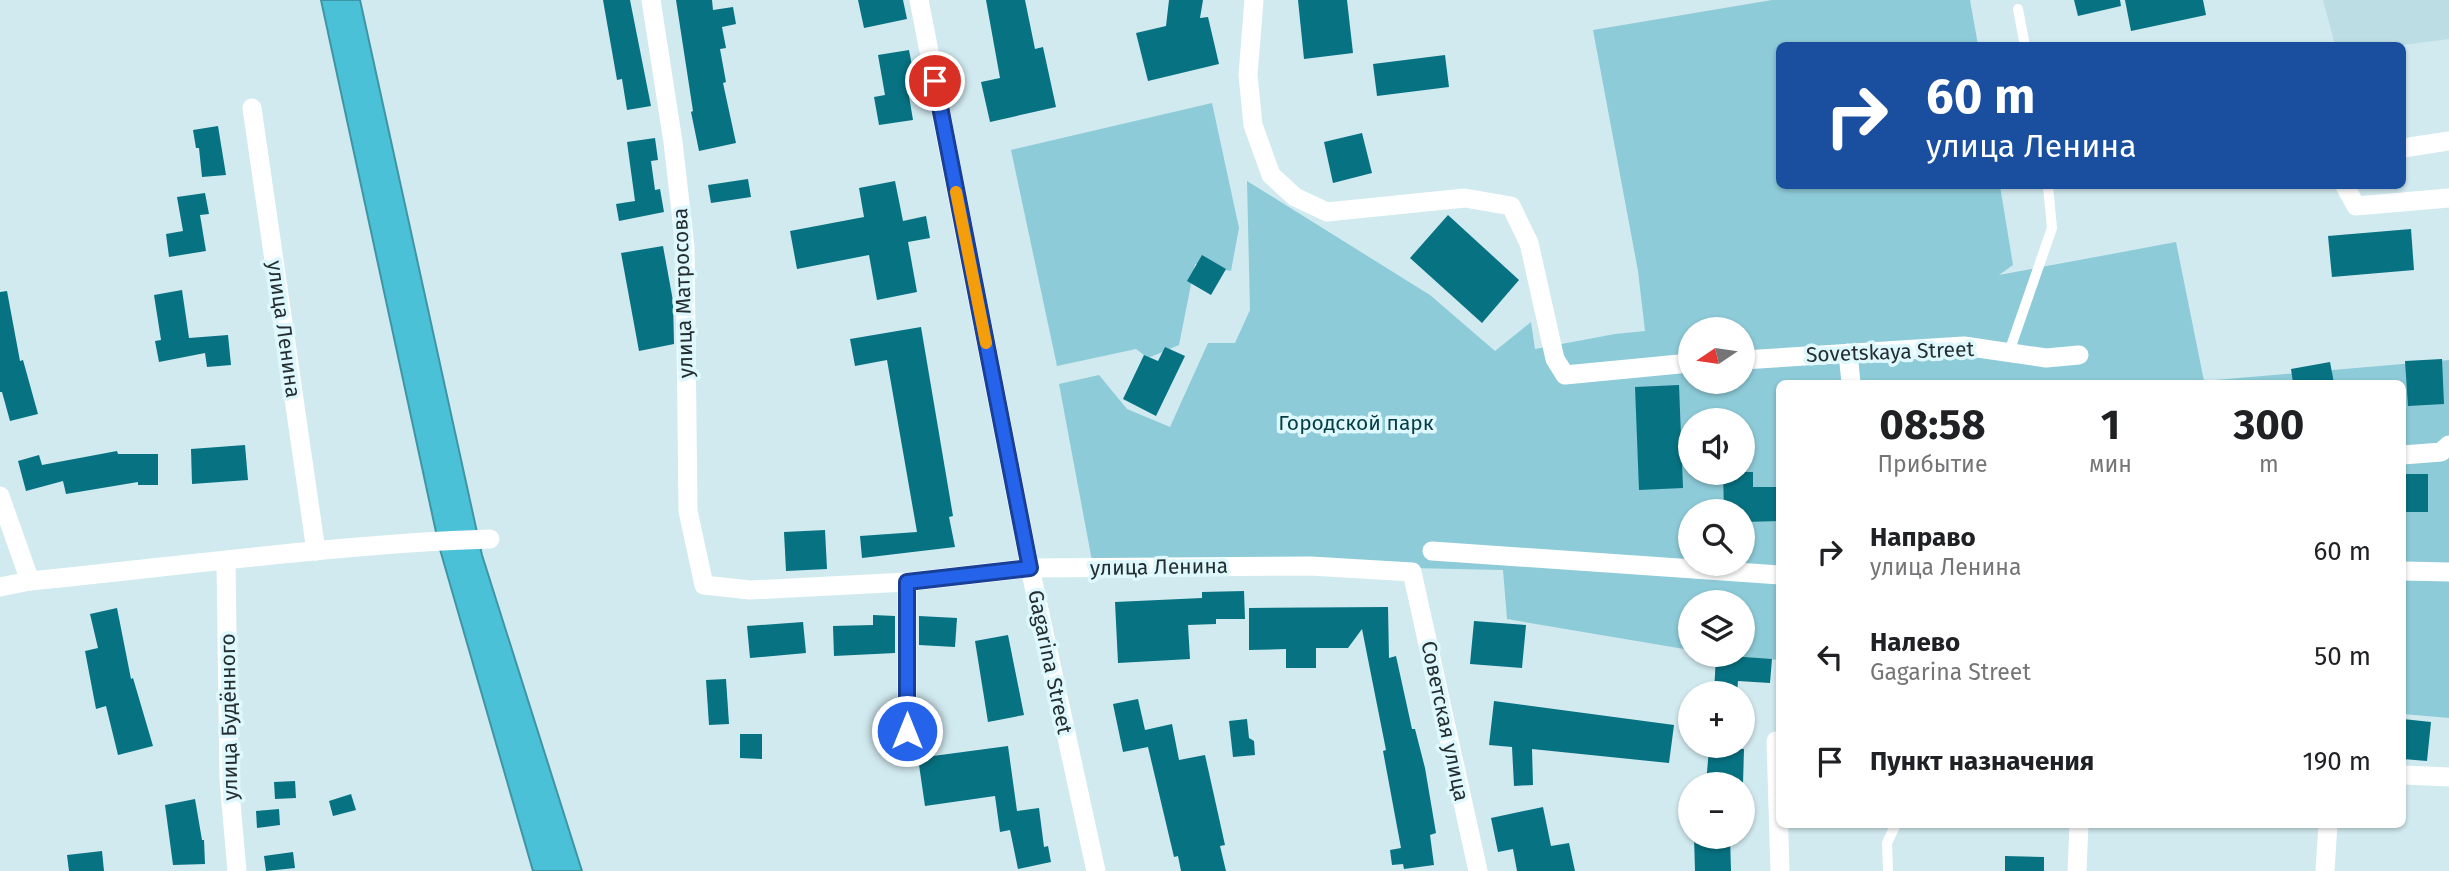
<!DOCTYPE html>
<html lang="ru">
<meta charset="utf-8">
<style>
:root{--surface:#fff;--page:#f2f2f2;--text:#202124;--muted:#757577}
body{margin:0;font-family:"Fira Sans",sans-serif;background:var(--page);color:var(--text);height:100vh;display:flex;flex-direction:column;font-size:26px;white-space:nowrap}
*{box-sizing:border-box;margin:0}
p{font-size:23px;color:var(--muted)}
.icon{flex:none;width:38px;height:38px;fill:none;stroke:currentColor;stroke-width:2;stroke-linecap:round;stroke-linejoin:round}
.map{position:relative;flex:1;overflow:hidden}
.panel{position:absolute;left:1776px;top:380px;width:630px;height:448px;display:flex;flex-direction:column;background:var(--surface);border-radius:10px;box-shadow:0 2px 5px #0004}
.panel>*{flex:none}
.guide{position:absolute;left:1776px;top:42px;width:630px;height:147px;border-radius:10px;box-shadow:0 2px 5px #0004;background:#1a4fa0;color:#fff;overflow:hidden}
.needle{width:46px;rotate:257deg}
.fabs{position:absolute;left:1678px;top:317px;display:grid;gap:14px}
.fabs a{display:grid;place-items:center;width:77px;height:77px;border-radius:50%;background:var(--surface);box-shadow:0 2px 5px #0004;font-size:35px}
.pin{position:absolute;display:grid;place-items:center;width:60px;height:60px;color:#fff;margin:-30px;border:4px solid #fff;border-radius:50%;box-shadow:0 2px 7px #0007}
.me{position:absolute;width:77px;margin:-38px;rotate:0deg;stroke-linejoin:round;filter:drop-shadow(0 0 5px #0008)}
.turn{display:flex;align-items:center;gap:24px;height:147px;padding:0 35px;font-size:32px}
.turn .icon{width:91px;height:91px;stroke-width:2.5}
.turn b{display:block;font-size:49px;line-height:60px}
.eta{display:flex;justify-content:space-evenly;align-items:center;height:119px;text-align:center}
.eta b{font-size:42px;font-weight:700;line-height:49px}
ul{padding:0;list-style:none}
li{display:flex;align-items:center;gap:21px;height:105px;padding:0 35px}
li div{flex:1}
li b{display:block;font-size:26px}
li em{font-style:normal}
.map>svg:first-child{display:block}
.built{fill:#bcdde4}
.green{fill:#8dcbd8;fill-rule:evenodd}
.water{fill:#4ac1d7;stroke:#3f95a5;stroke-width:2}
.building{fill:#077282}
.lines{fill:none;stroke-linecap:round;stroke-linejoin:round}
.lane{stroke:#fff;stroke-width:10}
.street{stroke:#fff;stroke-width:19}
.route-casing{stroke:#184099;stroke-width:18}
.route{stroke:#2563eb;stroke-width:12}
.slow{stroke:#f59e0b;stroke-width:12}
.labels{text-anchor:middle;dominant-baseline:central;stroke-width:7;stroke-linejoin:round;paint-order:stroke}
.street-label{font-size:21px;fill:#242e30;stroke:#def8fd}
.park-label{font-size:21px;fill:#043d46;stroke:#def8fd}
</style>
<div class="map">
<svg width="2449" height="871" viewBox="0 0 2449 871">
<rect width="100%" height="100%" fill="#d1eaf0"/>
<polygon class="built" points="2323,0 2449,0 2449,39 2395,46 2335,45"/>
<g class="green">
<path d="M1772 0H1970L1978 45 1780 46V186H2000L2013 265 1999 275 2176 242 2204 381 2449 360V718L2403 714V383H1780V660L1712 655 1743 654V602H1690V650L1507 619 1503 570 1092 561 1059 384 1099 375 1127 409 1170 427 1208 343H1235L1250 310 1247 181 1430 295 1495 351 1531 322 1535 349 1615 334 1645 331 1638 271 1593 30ZM1690 329H1743V382H1690ZM1690 420H1743V472H1690ZM1690 511H1743V564H1690Z"/>
<polygon points="1212,103 1239,228 1231,271 1195,264 1179,345 1148,358 1136,349 1057,366 1011,150"/>
</g>
<polygon class="water" points="321,0 360,0 482,555 582,871 533,871 439,546"/>
<g class="building">
<polygon points="603,0 630,0 651,106 627,110 622,79 617,80"/>
<polygon points="676,0 712,0 713,10 733,7 736,24 722,27 726,48 720,49 726,82 723,83 736,143 699,151 691,112 693,111"/>
<polygon points="858,0 903,0 907,19 864,28"/>
<polygon points="986,0 1025,0 1035,49 1043,47 1056,107 990,122 981,82 1000,78"/>
<polygon points="1169,0 1203,0 1200,18 1208,17 1219,64 1148,81 1136,33 1166,26"/>
<polygon points="1298,0 1347,0 1353,53 1304,59"/>
<polygon points="2074,0 2120,0 2121,6 2078,16"/>
<polygon points="2125,0 2203,0 2206,15 2131,31"/>
<polygon points="909,50 914,76 906,78 913,120 879,125 874,97 885,95 878,55"/>
<polygon points="1445,55 1449,87 1377,96 1373,64"/>
<polygon points="218,126 226,175 202,177 199,148 196,148 193,130"/>
<polygon points="1362,133 1372,173 1333,183 1324,142"/>
<polygon points="655,138 658,160 651,161 655,190 660,189 664,212 619,221 616,204 635,201 627,142"/>
<polygon points="748,179 751,197 711,203 708,185"/>
<polygon points="895,181 903,221 926,216 930,238 908,242 917,292 877,300 869,255 797,269 790,231 864,217 859,188"/>
<polygon points="205,193 209,214 200,215 206,251 169,257 166,234 183,231 177,197"/>
<polygon points="1448,215 1519,280 1482,323 1410,258"/>
<polygon points="2411,229 2414,270 2332,277 2328,236"/>
<polygon points="663,246 673,301 674,344 639,351 621,253"/>
<polygon points="1202,255 1226,269 1211,295 1187,281"/>
<polygon points="182,290 189,338 228,335 231,365 207,367 205,353 159,362 155,341 161,340 154,295"/>
<polygon points="7,291 20,361 23,360 38,414 10,421 2,392 0,392 0,292"/>
<polygon points="921,327 953,516 949,517 955,547 862,558 860,536 917,532 887,360 855,366 850,339"/>
<polygon points="1165,347 1185,356 1156,416 1123,399 1144,355 1158,361"/>
<polygon points="2442,359 2444,404 2408,406 2405,361"/>
<polygon points="2330,362 2334,383 2293,383 2291,369"/>
<polygon points="1679,385 1683,488 1639,490 1635,387"/>
<polygon points="245,445 248,480 192,484 191,449"/>
<polygon points="117,451 118,454 158,454 158,485 138,485 138,482 66,494 63,481 26,491 18,461 39,455 42,465"/>
<polygon points="1723,472 1753,472 1753,487 1780,487 1780,521 1743,522 1743,511 1724,511"/>
<rect x="2403" y="474" width="25" height="38"/>
<polygon points="825,530 827,569 786,571 784,532"/>
<polygon points="1244,591 1245,619 1216,619 1216,624 1188,625 1190,659 1118,663 1115,602 1202,598 1202,592"/>
<polygon points="1388,607 1389,658 1396,656 1412,729 1415,729 1425,768 1436,833 1430,835 1434,865 1404,869 1403,864 1392,865 1390,850 1401,848 1383,751 1386,750 1362,629 1348,648 1316,648 1316,668 1286,668 1286,649 1249,650 1249,608"/>
<polygon points="117,608 131,679 133,678 153,746 118,755 106,706 96,709 85,651 98,648 90,614"/>
<polygon points="873,615 895,616 895,653 834,656 833,626 873,625"/>
<polygon points="919,616 957,618 955,647 919,645"/>
<polygon points="1474,621 1526,625 1522,668 1470,664"/>
<polygon points="803,622 806,653 750,658 747,626"/>
<polygon points="1008,635 1024,715 988,722 975,641"/>
<polygon points="1716,655 1772,659 1770,683 1738,681 1737,693 1714,693"/>
<polygon points="726,679 729,724 709,725 706,680"/>
<polygon points="1138,699 1145,730 1172,724 1179,760 1205,755 1225,845 1220,846 1226,871 1181,871 1178,856 1174,857 1148,747 1123,752 1113,704"/>
<polygon points="1494,701 1674,725 1669,763 1532,749 1533,785 1514,786 1512,747 1489,745"/>
<polygon points="1247,719 1249,738 1254,741 1255,755 1233,757 1229,721"/>
<polygon points="2403,719 2431,722 2427,761 2403,759"/>
<polygon points="740,734 762,734 762,759 740,758"/>
<polygon points="1008,746 1017,811 1039,808 1044,847 1048,846 1051,862 1018,869 1010,830 1000,832 995,796 925,806 918,758"/>
<polygon points="1709,748 1744,749 1743,784 1706,784"/>
<polygon points="295,781 296,798 275,799 274,782"/>
<polygon points="351,794 356,810 333,816 329,801"/>
<polygon points="195,799 202,840 204,840 205,864 173,865 165,805"/>
<polygon points="1543,807 1551,846 1569,843 1575,871 1517,871 1513,849 1498,852 1491,818"/>
<polygon points="279,809 280,825 257,828 256,811"/>
<polygon points="1694,836 1730,836 1731,871 1695,871"/>
<polygon points="102,851 104,871 69,871 67,855"/>
<polygon points="293,852 295,868 266,871 264,856"/>
<polygon points="2005,856 2044,857 2044,871 2005,871"/>
</g>
<g class="lines">
<g class="lane">
<polyline points="2018,9 2025,46"/>
<polyline points="2009,352 2052,228 2048,186"/>
<polyline points="1888,871 1887,843 1896,824"/>
</g>
<g class="street">
<polyline points="651,0 673,142 685,247 688,511 704,585 750,590 907,582 1030,568 1311,566 1412,572 1478,871"/>
<polyline points="919,0 1030,568 1096,871"/>
<polyline points="1254,0 1248,75 1253,125 1271,175 1295,197 1327,212 1465,198 1511,206 1529,243 1555,359 1565,375 1690,363"/>
<polyline points="252,108 316,551"/>
<polyline points="2403,148 2449,141"/>
<polyline points="2345,186 2356,206 2449,198"/>
<polyline points="1848,353 1851,383"/>
<polyline points="1743,360 1964,346 2046,358 2079,355"/>
<polyline points="2403,455 2441,452 2449,445"/>
<polyline points="0,496 30,581"/>
<polyline points="1432,551 1780,575"/>
<polyline points="226,562 229,780 237,871"/>
<polyline points="2403,571 2449,572"/>
<polyline points="907,582 907,731"/>
<path d="M0 587 30 581C183 566 337 544 490 539"/>
<polyline points="1776,741 1780,871"/>
<polyline points="2403,775 2449,777"/>
<polyline points="2077,871 2079,824"/>
<polyline points="2325,871 2328,824"/>
</g>
</g>
<g class="lines">
<g class="route-casing">
<polyline id="route" points="907,731 907,582 1030,568 935,81"/>
</g>
<use href="#route" class="route"/>
<polyline class="slow" points="956,192 986,343"/>
</g>
<g class="labels">
<g class="street-label">
<text transform="translate(683 293) rotate(-92)">улица Матросова</text>
<text transform="translate(284 329) rotate(82)">улица Ленина</text>
<text transform="translate(1890 352) rotate(-2)">Sovetskaya Street</text>
<text transform="translate(1159 567) rotate(-1)">улица Ленина</text>
<text transform="translate(1050 662) rotate(78)">Gagarina Street</text>
<text transform="translate(229 717) rotate(-91)">улица Будённого</text>
<text transform="translate(1445 721) rotate(78)">Советская улица</text>
</g>
<g class="park-label">
<text x="1356" y="423">Городской парк</text>
</g>
</g>
</svg>
<div class="fabs">
<a><svg class="needle" viewBox="-14 -14 28 28"><path d="M0-13l5 13h-10z" fill="#e53935"/><path d="M0 13l5-13h-10z" fill="#757577"/></svg></a>
<a><svg class="icon" aria-label="sound" viewBox="0 0 24 24"><path d="M4 9h4l5-4v14l-5-4H4zM17 9q2 3 0 6"/></svg></a>
<a><svg class="icon" aria-label="search" viewBox="0 0 24 24"><circle cx="10" cy="10" r="6"/><path d="M15 15l6 6"/></svg></a>
<a><svg class="icon" aria-label="layers" viewBox="0 0 24 24"><path d="M12 4l9 5-9 5-9-5zM3 14l9 5 9-5"/></svg></a>
<a>+</a>
<a>−</a>
</div>
<div class="pin" style="left:935px;top:81px;background:#d93025"><svg class="icon" aria-label="arrive" viewBox="0 0 24 24"><path d="M6 21V4h12l-3 4 3 4H6"/></svg></div>
<svg class="me" style="left:907px;top:731px" viewBox="-20 -20 40 40"><circle r="17" fill="#2563eb" stroke="#fff" stroke-width="3"/><path d="M0-11L8 9 0 5-8 9z" fill="#fff"/></svg>
<div class="guide">
<div class="turn"><svg class="icon" aria-label="right" viewBox="0 0 24 24"><path d="M7 20v-9h11M14 6l5 5-5 5"/></svg><div><b>60 m</b>улица Ленина</div></div>
</div>
<section class="panel">
<div class="eta">
<div><b>08:58</b><p>Прибытие</p></div>
<div><b>1</b><p>мин</p></div>
<div><b>300</b><p>m</p></div>
</div>
<ul>
<li><svg class="icon" aria-label="right" viewBox="0 0 24 24"><path d="M7 20v-9h11M14 6l5 5-5 5"/></svg><div><b>Направо</b><p>улица Ленина</p></div><em>60 m</em></li>
<li><svg class="icon" aria-label="left" viewBox="0 0 24 24"><path d="M17 20v-9H6M10 6l-5 5 5 5"/></svg><div><b>Налево</b><p>Gagarina Street</p></div><em>50 m</em></li>
<li><svg class="icon" aria-label="arrive" viewBox="0 0 24 24"><path d="M6 21V4h12l-3 4 3 4H6"/></svg><div><b>Пункт назначения</b></div><em>190 m</em></li>
</ul>
</section>
</div>
